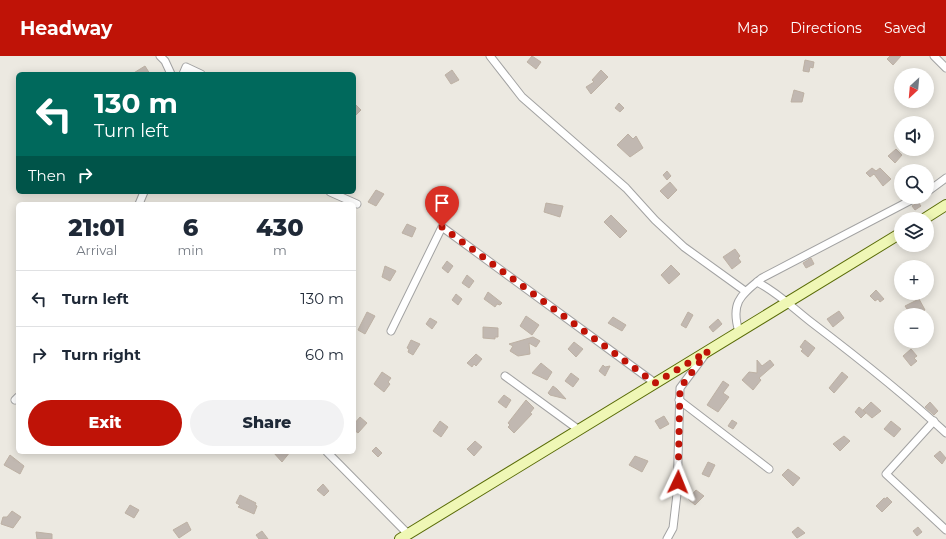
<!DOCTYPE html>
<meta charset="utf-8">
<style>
:root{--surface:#fff;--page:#f2f2f3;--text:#1f2937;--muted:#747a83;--line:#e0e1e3;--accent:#bf1307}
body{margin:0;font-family:Montserrat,sans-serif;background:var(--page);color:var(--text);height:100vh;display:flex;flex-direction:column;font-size:15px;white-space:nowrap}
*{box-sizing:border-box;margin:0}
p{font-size:13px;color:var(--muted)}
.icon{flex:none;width:22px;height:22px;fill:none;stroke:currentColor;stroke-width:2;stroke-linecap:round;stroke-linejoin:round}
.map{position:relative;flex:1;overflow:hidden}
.sheet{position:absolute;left:16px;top:146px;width:340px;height:252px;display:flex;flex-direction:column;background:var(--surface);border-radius:6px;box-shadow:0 2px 10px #0003}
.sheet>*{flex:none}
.top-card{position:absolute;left:16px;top:16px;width:340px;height:122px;border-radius:6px;box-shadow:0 2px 10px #0003;background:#00695c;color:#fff;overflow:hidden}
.needle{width:26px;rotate:206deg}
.controls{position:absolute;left:894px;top:12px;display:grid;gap:8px}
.controls a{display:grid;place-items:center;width:40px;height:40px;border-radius:50%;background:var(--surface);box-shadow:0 2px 10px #0003;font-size:20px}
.pin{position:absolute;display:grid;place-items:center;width:34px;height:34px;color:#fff;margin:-41px -17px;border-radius:50% 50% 50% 0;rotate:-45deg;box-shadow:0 0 4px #0007}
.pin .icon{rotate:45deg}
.me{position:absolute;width:44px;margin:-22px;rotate:2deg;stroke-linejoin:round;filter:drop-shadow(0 0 3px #0008)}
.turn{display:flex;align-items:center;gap:14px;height:84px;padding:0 12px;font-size:18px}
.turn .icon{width:52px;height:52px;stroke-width:2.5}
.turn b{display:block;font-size:28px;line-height:34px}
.then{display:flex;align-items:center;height:38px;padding:0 12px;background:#0003;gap:8px;font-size:15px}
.eta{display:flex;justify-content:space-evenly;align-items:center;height:68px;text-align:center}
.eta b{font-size:24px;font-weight:800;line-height:28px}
.cta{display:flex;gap:8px;margin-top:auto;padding:8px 12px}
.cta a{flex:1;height:46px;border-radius:24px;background:var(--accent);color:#fff;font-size:16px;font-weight:800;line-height:46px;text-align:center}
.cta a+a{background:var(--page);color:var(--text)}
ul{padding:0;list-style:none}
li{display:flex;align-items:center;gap:12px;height:56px;padding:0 12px;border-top:1px solid var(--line)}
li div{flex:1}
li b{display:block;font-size:15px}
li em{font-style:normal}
header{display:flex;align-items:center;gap:24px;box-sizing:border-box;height:56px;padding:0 20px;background:var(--accent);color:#fff}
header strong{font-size:19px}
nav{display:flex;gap:22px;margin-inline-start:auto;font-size:14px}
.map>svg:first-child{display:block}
.building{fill:#c1b8b1;stroke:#bdb1a4}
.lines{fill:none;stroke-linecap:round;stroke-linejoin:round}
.street-casing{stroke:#a2a2a2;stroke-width:9}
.secondary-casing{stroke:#5a6c08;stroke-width:12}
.street{stroke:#fff;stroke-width:7}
.secondary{stroke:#eff7b5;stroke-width:10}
.route{stroke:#bf1307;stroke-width:7;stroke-dasharray:0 12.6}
</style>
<header>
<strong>Headway</strong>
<nav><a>Map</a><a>Directions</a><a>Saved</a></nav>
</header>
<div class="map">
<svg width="946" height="483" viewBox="0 0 946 483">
<rect width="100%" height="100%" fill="#ece9e1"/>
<g class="building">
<polygon points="532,0 541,6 536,13 527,6"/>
<polygon points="890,0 901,0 893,9 887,3"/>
<polygon points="805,4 814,6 813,12 810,11 809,16 803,15"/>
<polygon points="145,10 150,18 132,18"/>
<polygon points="452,14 459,24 451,28 445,19"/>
<polygon points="601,14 608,21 591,38 586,31 594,26 592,24"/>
<polygon points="794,34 804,37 802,46 791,46"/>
<polygon points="354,47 361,54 354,61"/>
<polygon points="619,47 624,52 620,56 615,52"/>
<polygon points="628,78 633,83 636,80 643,92 630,101 617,89"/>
<polygon points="896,93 902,99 895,107 888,100"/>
<polygon points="872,112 876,115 880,112 891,123 883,130 874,118 870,121 866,117"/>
<polygon points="667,115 671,120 667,124 663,119"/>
<polygon points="670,126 677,134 668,143 660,135"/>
<polygon points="376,134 384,138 376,150 368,146"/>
<polygon points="918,146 921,150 915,154 912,150"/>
<polygon points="546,147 563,150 560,161 544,156"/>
<polygon points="611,159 627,175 620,182 604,166"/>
<polygon points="407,168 416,172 412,181 402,177"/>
<polygon points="735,193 740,200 738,202 741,206 732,213 723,201"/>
<polygon points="811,202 814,208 806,212 803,207"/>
<polygon points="447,205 453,210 448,217 442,212"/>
<polygon points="671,209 680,218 669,228 661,219"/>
<polygon points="385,210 396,215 390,225 382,221"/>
<polygon points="467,219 474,225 469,232 462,227"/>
<polygon points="876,234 884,243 880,246 878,243 875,245 870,240"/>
<polygon points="488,236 502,247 500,249 497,248 495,251 484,243"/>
<polygon points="456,238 462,243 458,249 452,244"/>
<polygon points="919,243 925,254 916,259 911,259 905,250"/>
<polygon points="839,255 844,262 833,271 827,263"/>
<polygon points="367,256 375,260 365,278 358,274"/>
<polygon points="688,256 693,259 686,272 681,269"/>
<polygon points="526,260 539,269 532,279 520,270"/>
<polygon points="613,261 626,269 622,275 608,267"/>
<polygon points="430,262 437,266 432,273 426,268"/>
<polygon points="718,263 722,268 713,276 709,271"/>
<polygon points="483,271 498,272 498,281 495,281 495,283 483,282"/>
<polygon points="533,281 540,285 536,291 529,287 530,298 518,300 510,295 513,290 509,288"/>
<polygon points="411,284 420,288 413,299 408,296 409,293 407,292"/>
<polygon points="805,284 815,292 808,301 801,295 803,293 800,291"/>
<polygon points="574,286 583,293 576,301 568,293"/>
<polygon points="911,293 917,300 914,302 917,305 911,310 903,300"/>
<polygon points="476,298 482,303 476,310 474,308 472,311 467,307"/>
<polygon points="757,304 762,310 770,304 774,309 759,322 761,324 753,334 742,324 749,316 757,317"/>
<polygon points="541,307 552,316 547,324 532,317"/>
<polygon points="603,309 605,311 610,310 605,320 599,315"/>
<polygon points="382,316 391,322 388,326 390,328 384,336 374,328"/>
<polygon points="842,316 848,321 834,337 829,332"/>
<polygon points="571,317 579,323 573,331 565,325"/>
<polygon points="723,325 729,329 723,337 729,341 718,356 707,349"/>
<polygon points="553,330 557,333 566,343 550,339 548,337"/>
<polygon points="504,339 511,344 506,352 498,346"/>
<polygon points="526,344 534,352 530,357 532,358 514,377 508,371 510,369 508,367"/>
<polygon points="871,346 881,355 872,362 863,354"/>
<polygon points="930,346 938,355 934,359 925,351"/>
<polygon points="859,351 866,357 861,362 855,356"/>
<polygon points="664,360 669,368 660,373 655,365"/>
<polygon points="360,361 367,367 358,377 354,374 354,368"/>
<polygon points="732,364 737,367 733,373 728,370"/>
<polygon points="440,365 448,371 441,381 433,375"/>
<polygon points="891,365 901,373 894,381 884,373"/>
<polygon points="844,380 850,385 840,395 833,388"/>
<polygon points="475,385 482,391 474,400 467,393"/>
<polygon points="376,391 382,397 378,401 372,395"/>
<polygon points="940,395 946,402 942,408 934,400"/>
<polygon points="273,396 290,396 282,406"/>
<polygon points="10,399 24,410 20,418 4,409"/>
<polygon points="635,400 648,405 642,416 629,409"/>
<polygon points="708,406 715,409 709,421 702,418"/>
<polygon points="788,413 800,422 793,430 782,419"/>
<polygon points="323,428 329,435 324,440 317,434"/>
<polygon points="696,434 704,440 695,449 688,443"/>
<polygon points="240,439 256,447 255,449 257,450 254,458 238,451 240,449 236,447"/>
<polygon points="887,441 892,446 882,456 876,450 884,442 886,443"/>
<polygon points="130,449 139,454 134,462 125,457"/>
<polygon points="12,455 21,461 13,472 1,468 3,461 7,461"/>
<polygon points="187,466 191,474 179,482 173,474"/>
<polygon points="798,471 805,477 797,482 792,476"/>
<polygon points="918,471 922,476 917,480 913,475"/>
<polygon points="262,475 268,483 259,483 256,479"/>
<polygon points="36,476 52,478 52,483 37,483"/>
</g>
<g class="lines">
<g class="street-casing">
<g id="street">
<polyline points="160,0 165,5 171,18"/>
<polyline points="490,0 522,41 626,132 655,164 684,191 745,235"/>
<polyline points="934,0 946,12"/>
<polyline points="183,18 186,11 201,18"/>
<polyline points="330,136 357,148"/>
<polyline points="927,136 946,122"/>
<polyline points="139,148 144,136"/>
<path d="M757 226C777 236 793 252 811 266 857 301 903 337 946 377"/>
<polyline points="391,275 442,171 655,327"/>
<path d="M739 276C730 246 741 239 762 222L917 141"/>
<polyline points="505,320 579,374"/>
<polyline points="15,344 18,341"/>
<polyline points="679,344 769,413"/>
<polyline points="934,365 886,418 946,474"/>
<polyline points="327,396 408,478"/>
<polyline points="667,483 673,472 677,438 680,332 704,300"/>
</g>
</g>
<g class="secondary-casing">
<g id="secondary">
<polyline points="924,163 946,149"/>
<polyline points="400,483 901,177"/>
</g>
</g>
<use href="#street" class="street"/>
<use href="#secondary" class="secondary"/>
</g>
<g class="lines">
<polyline class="route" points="442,171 655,327 708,295 680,332 678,426"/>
</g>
</svg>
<div class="controls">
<a><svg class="needle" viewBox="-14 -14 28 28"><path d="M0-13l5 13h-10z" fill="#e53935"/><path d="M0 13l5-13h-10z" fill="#747a83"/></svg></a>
<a><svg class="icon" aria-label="sound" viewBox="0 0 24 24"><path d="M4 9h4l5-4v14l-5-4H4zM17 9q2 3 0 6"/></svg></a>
<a><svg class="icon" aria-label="search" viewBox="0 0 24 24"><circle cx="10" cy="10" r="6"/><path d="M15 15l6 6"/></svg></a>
<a><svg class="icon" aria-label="layers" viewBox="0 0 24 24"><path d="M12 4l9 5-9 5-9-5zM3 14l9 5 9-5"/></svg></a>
<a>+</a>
<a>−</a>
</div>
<div class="pin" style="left:442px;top:171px;background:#d93025"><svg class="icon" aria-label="arrive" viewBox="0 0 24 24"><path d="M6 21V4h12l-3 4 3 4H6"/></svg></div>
<svg class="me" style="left:678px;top:426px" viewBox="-20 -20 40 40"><path d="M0-17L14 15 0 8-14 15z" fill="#bf1307" stroke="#fff" stroke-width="4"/></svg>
<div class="top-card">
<div class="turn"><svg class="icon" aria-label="left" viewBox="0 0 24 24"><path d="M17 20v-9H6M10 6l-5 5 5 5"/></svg><div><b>130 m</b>Turn left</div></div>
<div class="then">Then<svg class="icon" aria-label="right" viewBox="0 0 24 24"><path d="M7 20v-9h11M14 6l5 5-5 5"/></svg></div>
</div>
<section class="sheet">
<div class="eta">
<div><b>21:01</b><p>Arrival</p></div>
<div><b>6</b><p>min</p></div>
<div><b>430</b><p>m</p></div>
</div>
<ul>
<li><svg class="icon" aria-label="left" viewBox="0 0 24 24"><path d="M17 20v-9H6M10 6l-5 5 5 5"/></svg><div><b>Turn left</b></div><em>130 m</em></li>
<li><svg class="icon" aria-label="right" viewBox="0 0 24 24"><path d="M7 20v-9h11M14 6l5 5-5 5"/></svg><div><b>Turn right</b></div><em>60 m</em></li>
</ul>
<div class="cta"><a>Exit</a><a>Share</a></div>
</section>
</div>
